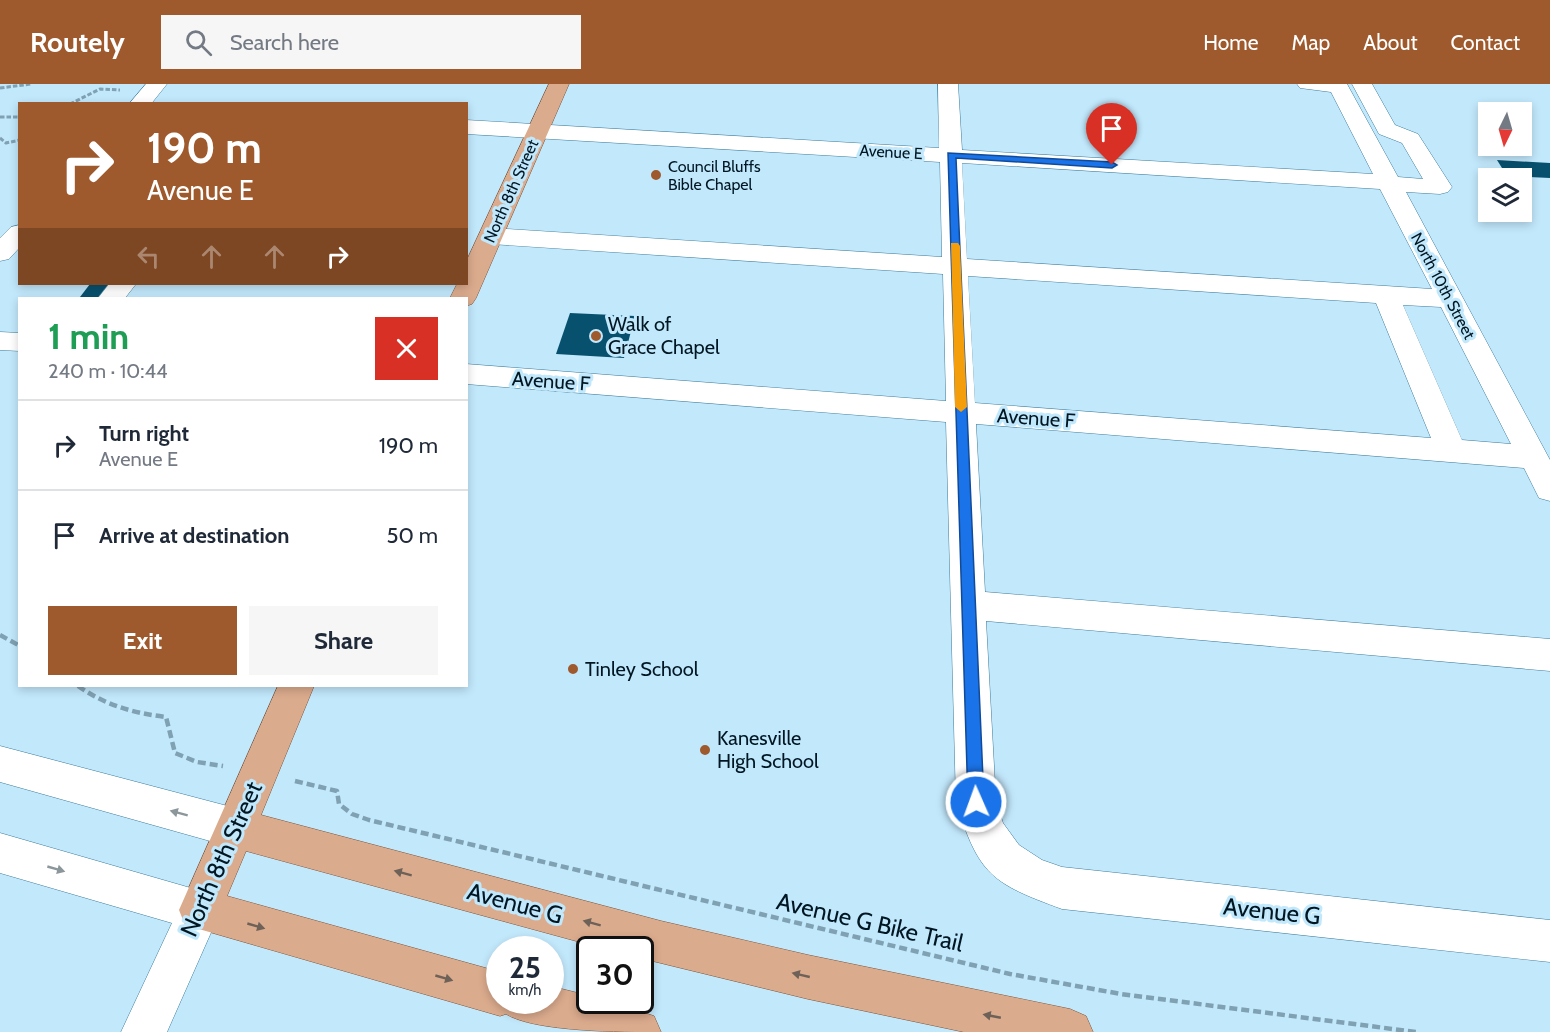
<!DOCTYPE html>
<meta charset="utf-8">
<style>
:root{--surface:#fff;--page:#f6f6f7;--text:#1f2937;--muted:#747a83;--line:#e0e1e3;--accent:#9e592d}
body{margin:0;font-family:Cabin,sans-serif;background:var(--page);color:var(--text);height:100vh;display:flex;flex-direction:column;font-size:22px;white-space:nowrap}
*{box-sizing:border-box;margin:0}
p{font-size:20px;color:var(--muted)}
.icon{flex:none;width:33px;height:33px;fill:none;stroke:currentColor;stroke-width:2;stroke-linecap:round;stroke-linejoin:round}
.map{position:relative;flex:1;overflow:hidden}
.details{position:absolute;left:18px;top:213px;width:450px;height:390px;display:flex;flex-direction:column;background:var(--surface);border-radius:0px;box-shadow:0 3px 9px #0003}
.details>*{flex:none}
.guide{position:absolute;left:18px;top:18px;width:450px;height:183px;border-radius:0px;box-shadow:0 3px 9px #0003;background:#9e592d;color:#fff;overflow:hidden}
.needle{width:39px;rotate:185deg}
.tools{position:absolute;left:1478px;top:18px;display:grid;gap:12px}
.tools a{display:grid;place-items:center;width:54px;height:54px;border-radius:0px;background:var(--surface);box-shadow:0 3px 9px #0003;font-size:30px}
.speed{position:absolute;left:486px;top:852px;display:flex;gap:12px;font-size:30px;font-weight:700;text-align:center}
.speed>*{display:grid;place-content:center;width:78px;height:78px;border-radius:50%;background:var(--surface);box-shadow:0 3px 9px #0003;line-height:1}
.speed small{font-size:15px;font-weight:400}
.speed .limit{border:3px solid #111;border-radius:9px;background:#fff;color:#111}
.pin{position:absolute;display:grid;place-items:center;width:51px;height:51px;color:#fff;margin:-62px -26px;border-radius:50% 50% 50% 0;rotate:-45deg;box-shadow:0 0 6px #0007}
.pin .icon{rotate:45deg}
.me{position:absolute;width:66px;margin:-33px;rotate:358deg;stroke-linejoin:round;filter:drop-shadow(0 0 4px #0008)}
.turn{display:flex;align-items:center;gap:21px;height:126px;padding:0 30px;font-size:27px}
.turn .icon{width:78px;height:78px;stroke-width:2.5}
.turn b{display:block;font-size:42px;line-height:51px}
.lanes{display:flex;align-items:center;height:57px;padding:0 30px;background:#0003;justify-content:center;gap:30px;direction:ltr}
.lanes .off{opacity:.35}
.round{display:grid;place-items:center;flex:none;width:63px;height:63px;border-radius:0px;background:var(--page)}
.summary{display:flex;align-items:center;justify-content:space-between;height:102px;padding:0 30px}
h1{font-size:36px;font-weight:700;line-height:45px;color:#1e9e55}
.cta{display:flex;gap:12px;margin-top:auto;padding:12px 30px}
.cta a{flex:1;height:69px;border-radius:0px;background:var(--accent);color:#fff;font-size:24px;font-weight:700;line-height:69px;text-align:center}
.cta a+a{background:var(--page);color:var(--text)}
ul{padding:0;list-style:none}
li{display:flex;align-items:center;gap:18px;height:90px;padding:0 30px;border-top:2px solid var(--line)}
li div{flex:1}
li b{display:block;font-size:22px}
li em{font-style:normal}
header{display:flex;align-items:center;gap:36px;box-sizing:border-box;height:84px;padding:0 30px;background:var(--accent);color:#fff}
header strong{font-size:28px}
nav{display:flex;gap:33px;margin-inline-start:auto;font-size:21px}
.search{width:420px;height:54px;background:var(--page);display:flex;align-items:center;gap:15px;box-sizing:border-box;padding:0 21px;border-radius:0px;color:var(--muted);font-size:22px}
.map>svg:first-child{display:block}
.building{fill:#08516e}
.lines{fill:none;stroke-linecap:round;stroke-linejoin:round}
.minor-casing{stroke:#3d7c9a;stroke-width:1}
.major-casing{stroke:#7f5336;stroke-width:1}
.path-far1{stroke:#80a1b2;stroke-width:3;stroke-dasharray:4.5 2;stroke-linecap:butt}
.path{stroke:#80a1b2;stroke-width:4.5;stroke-dasharray:8 4;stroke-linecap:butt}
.minor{fill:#fff;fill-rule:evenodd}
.major{fill:#dbab8d;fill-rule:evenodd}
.oneway{fill:#8c979c}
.oneway2{fill:#6e6158}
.route{fill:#1a73e8;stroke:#114b97;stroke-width:1.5}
.slow{fill:#f59e0b}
.poi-dot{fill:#9e592d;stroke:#c2e8fc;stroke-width:2}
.labels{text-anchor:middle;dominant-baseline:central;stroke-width:6;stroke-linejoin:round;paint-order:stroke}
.far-street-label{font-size:16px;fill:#001723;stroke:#c2e8fc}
.far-poi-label{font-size:16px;fill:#001723;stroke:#c2e8fc;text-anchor:start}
.poi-label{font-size:20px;fill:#001723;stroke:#c2e8fc;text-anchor:start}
.street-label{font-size:20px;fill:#001723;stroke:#c2e8fc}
.near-street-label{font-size:24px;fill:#001723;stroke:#c2e8fc}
</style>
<header>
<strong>Routely</strong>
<div class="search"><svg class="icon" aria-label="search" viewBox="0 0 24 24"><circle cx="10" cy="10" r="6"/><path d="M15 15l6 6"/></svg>Search here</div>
<nav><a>Home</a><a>Map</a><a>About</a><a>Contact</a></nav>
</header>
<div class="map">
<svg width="1550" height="948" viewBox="0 0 1550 948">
<rect width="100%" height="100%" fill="#c2e8fc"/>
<g class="building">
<polygon points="1497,76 1550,79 1550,94 1507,92"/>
<polygon points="90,200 115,200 103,214 80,213"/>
<polygon points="570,229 635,232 624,274 556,270"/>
</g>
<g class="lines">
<g class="minor-casing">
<g id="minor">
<polygon points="146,0 167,0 151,20 129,20"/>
<path d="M938 0H958L962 66 1373 90 1331 8 1300 4 1297 0H1347L1398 93 1423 95 1402 59 1379 50 1352 0H1372L1395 41 1418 50 1452 103 1448 108 1440 110 1406 108 1550 376V417L1539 414 1524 384 976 340 985 508 1550 555V587L986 537 996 718 1003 739 1019 761 1042 776 1062 783 1550 836V878L1062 825C991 799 979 791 956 718L946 338 466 300V280L946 317 943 190 491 160 482 157 479 152 482 147 491 144 942 173 940 78 466 50V36L939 64ZM962 79 1380 105 1432 205 967 175ZM968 192 1376 219 1431 354 975 319ZM1403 221 1441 223 1511 360 1462 356Z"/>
<polygon points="20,141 20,163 9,175 0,177 0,154 11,143"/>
<polygon points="109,200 136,200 125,214 98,214"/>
<polygon points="0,248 20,249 20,267 0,266"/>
<polygon points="0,662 235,724 249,730 255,744 249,758 235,764 0,698"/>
<polygon points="0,749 215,811 221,826 167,948 121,948 172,839 0,789"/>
</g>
</g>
<g class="major-casing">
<g id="major">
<polygon points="549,0 569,0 476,214 472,220 466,222 466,214 450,214 457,200 466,200 466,178"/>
<path d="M278 602H314L261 731 661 837 808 871 1070 925 1086 932 1093 948H964L808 915 640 874V866H609L246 767 227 812 500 888V916H550V902L590 912V916H605L654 932 661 948C622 948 535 948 506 930L500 932 185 841 179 826Z"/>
</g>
</g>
<g class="path-far1">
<polyline points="0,4 31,0"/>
<polyline points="70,20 100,5 120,6"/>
<polyline points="0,33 20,33"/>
<polyline points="0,54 6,59 20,56"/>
</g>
<g class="path">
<polyline points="0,551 20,562"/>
<path d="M78 602C105 621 133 629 166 633L175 669 197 678 223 682"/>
<polyline points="295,697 337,707 339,720 352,730 369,736 1010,890 1121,910 1416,948"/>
</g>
<use href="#minor" class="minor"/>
<use href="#major" class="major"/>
</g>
<defs><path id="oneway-solid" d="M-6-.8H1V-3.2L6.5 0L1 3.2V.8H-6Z" transform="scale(1.5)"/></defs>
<g class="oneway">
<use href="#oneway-solid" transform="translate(179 729) rotate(-165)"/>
<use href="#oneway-solid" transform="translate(56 785) rotate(16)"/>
</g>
<g class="oneway2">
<use href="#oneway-solid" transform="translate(403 789) rotate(-165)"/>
<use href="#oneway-solid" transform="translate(592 839) rotate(-165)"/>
<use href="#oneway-solid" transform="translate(256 842) rotate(16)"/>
<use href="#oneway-solid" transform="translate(801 891) rotate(-167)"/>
<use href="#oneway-solid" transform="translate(444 894) rotate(16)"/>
<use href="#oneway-solid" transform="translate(992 932) rotate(-169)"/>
</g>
<polygon class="route" points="948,69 1112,78 1117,81 1112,84 956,74 984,718 982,724 976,726 970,724 968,718"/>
<polygon class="slow" points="951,159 958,159 960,162 967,323 961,328 955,323"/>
<g class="poi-dot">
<circle cx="656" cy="91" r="6"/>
<circle cx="596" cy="252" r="6"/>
<circle cx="573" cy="585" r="6"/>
<circle cx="705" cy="666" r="6"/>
</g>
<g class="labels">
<g class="far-street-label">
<text transform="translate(891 68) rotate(3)">Avenue E</text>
<text transform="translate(511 107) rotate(-66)">North 8th Street</text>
<text transform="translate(1443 202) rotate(62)">North 10th Street</text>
</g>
<g class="far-poi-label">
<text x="668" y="82">Council Bluffs<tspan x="668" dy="18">Bible Chapel</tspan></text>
</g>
<g class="poi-label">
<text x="608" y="240">Walk of<tspan x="608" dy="23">Grace Chapel</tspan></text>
<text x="585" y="585">Tinley School</text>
<text x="717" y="654">Kanesville<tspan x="717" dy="23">High School</tspan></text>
</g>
<g class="street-label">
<text transform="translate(551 297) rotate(4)">Avenue F</text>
<text transform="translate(1036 334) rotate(4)">Avenue F</text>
</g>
<g class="near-street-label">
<text transform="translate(221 775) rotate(-66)">North 8th Street</text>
<text transform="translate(515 819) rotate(15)">Avenue G</text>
<text transform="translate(1272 827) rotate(6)">Avenue G</text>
<text transform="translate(870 838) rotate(13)">Avenue G Bike Trail</text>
</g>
</g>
</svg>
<div class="tools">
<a><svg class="needle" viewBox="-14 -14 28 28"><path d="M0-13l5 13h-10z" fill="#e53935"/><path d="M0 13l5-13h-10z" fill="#747a83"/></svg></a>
<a><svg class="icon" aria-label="layers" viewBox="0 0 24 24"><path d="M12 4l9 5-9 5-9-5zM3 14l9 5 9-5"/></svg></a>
</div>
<div class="speed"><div>25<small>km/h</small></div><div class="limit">30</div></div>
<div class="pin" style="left:1112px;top:81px;background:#d93025"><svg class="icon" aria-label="arrive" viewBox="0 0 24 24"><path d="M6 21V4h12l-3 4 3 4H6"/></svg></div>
<svg class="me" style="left:976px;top:718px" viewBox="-20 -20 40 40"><circle r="17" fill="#1a73e8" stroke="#fff" stroke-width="3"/><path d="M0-11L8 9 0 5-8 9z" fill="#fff"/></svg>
<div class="guide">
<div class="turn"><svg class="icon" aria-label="right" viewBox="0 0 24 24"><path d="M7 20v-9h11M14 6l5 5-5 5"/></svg><div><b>190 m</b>Avenue E</div></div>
<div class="lanes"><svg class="icon off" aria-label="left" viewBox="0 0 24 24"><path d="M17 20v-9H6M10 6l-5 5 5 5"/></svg><svg class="icon off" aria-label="ahead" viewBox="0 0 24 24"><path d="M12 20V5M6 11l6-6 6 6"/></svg><svg class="icon off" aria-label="ahead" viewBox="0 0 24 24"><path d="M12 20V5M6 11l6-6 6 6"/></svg><svg class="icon" aria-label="right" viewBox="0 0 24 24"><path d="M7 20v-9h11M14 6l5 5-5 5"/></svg></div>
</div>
<section class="details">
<div class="summary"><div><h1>1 min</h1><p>240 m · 10:44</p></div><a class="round" style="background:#d93025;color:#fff"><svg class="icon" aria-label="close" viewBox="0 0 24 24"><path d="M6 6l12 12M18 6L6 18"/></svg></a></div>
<ul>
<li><svg class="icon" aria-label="right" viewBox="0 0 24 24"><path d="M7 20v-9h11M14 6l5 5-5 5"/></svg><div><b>Turn right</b><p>Avenue E</p></div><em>190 m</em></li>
<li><svg class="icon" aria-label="arrive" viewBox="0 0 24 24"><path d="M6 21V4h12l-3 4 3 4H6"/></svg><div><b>Arrive at destination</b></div><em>50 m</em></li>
</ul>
<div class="cta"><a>Exit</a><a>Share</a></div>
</section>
</div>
